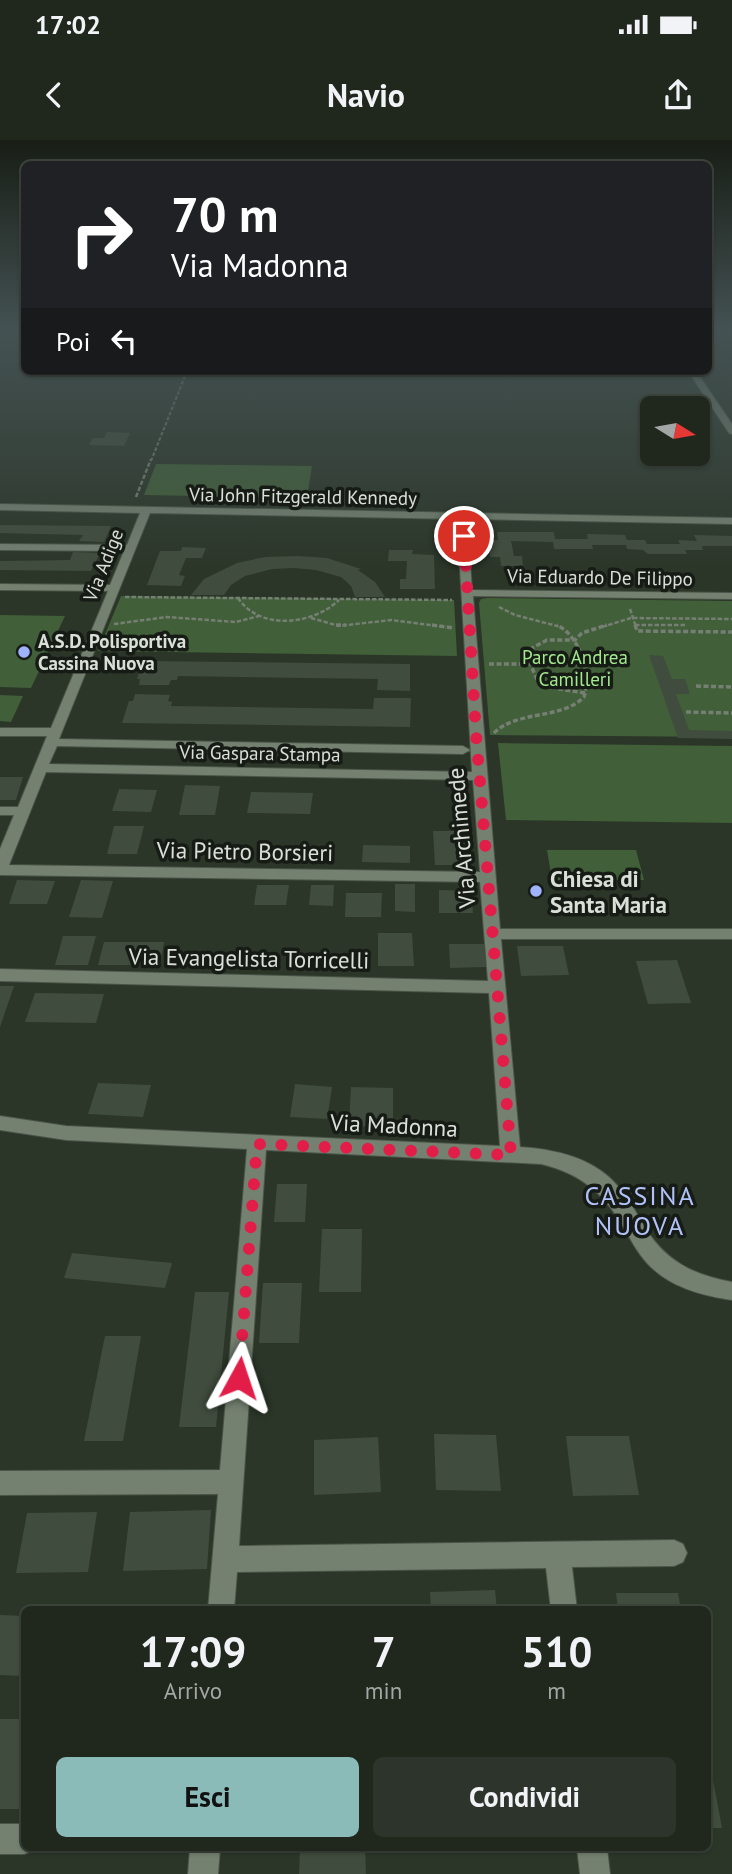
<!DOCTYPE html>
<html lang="it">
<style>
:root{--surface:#20281e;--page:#2d342b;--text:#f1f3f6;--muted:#a2a6a4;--line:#3d443c;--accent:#8bbbb9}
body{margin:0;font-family:"PT Sans",sans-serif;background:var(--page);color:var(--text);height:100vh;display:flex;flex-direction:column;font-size:26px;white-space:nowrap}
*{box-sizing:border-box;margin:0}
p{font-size:23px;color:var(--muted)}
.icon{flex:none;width:38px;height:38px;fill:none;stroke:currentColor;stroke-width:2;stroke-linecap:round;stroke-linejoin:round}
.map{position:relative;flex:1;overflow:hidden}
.details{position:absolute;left:21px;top:1466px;width:690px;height:245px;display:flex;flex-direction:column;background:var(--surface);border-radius:10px;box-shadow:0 2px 5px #0004,0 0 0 2px var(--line)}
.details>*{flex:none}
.top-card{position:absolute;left:21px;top:21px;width:691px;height:214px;border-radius:10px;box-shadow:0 2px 5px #0004,0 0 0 2px var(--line);background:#202124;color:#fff;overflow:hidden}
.needle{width:46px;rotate:101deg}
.controls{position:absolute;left:640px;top:256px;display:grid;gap:14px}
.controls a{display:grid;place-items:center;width:70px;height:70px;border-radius:10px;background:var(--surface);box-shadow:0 2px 5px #0004,0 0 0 2px var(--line);font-size:35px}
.pin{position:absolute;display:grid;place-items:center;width:60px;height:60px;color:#fff;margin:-30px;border:4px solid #fff;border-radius:50%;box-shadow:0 2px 7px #0007}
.me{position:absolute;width:77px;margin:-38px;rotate:5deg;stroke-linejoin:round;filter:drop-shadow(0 0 5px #0008)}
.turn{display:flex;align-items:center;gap:24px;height:147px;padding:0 35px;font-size:32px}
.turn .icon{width:91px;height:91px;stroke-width:2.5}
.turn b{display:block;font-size:49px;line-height:60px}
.then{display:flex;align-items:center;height:66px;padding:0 35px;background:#0003;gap:14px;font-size:26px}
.eta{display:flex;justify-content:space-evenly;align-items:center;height:119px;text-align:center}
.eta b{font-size:42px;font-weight:800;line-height:49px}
.button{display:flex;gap:14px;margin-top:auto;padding:14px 35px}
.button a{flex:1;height:80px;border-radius:10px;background:var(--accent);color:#111;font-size:28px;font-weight:800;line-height:80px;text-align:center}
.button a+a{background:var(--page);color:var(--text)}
.status{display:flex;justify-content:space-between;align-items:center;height:49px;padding:0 35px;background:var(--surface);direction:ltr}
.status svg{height:19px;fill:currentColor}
header{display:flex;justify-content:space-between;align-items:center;height:91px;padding:0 35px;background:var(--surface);font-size:32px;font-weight:800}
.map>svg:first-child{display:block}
.green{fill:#415f38}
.building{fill:#404c3d}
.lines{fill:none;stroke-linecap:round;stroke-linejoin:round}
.minor-casing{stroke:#4a5448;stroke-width:2}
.path-far2{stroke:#767f73;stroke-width:2;stroke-dasharray:3.5 2;stroke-linecap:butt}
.path-far1{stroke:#767f73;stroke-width:2.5;stroke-dasharray:4.5 2;stroke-linecap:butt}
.path{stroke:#767f73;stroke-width:3.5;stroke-dasharray:5 2.5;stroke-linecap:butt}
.minor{fill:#748070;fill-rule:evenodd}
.route{stroke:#e11d48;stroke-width:12;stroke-dasharray:0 21.6}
.poi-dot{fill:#9fb3fd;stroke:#171b15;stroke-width:2.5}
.labels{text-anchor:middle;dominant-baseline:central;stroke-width:7;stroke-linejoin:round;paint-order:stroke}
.far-street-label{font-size:19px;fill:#d9e0d7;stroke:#171b15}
.far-poi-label{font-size:19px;font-weight:bold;fill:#d9e0d7;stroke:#171b15;text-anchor:start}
.far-park-label{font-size:19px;fill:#a2e88c;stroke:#171b15}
.street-label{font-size:23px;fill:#d9e0d7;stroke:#171b15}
.poi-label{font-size:23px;font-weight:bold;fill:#d9e0d7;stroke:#171b15;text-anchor:start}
.quarter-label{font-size:26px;letter-spacing:2px;fill:#b1c2f9;stroke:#171b15}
</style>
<div class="status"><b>17:02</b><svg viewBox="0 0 49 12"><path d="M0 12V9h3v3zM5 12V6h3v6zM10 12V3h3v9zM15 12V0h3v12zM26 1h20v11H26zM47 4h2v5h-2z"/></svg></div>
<header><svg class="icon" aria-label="back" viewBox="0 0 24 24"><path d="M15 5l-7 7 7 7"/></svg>Navio<svg class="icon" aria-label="share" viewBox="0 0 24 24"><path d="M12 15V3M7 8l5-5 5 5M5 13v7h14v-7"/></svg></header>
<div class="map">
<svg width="732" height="1734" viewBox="0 0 732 1734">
<rect width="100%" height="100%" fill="#2b3628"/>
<g class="green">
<polygon points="156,324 312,326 307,358 144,355"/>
<polygon points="121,456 454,460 457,516 98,511"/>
<polygon points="488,458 732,461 732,597 490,595 479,463 481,459"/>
<polygon points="0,475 65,476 31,548 0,547"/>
<polygon points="0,555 23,556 11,582 0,581"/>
<polygon points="498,603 732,606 732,683 506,680"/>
<polygon points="547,710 636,710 644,740 552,740"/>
</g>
<g class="building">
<polygon points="107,292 130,293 124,306 89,305 93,298 104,298"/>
<polygon points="0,385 111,386 104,402 79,401 83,395 0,393"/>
<polygon points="497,392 554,392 555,399 588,399 587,394 625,395 627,400 645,400 647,404 680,404 678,400 697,401 694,395 732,396 732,406 702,406 703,410 685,410 687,414 648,414 643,410 627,409 626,405 592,405 593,409 554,409 553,402 511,401 514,416 522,416 523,426 501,426 500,417 490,417 488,400 498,400"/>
<polygon points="182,407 206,408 202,418 186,418 179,435 185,436 181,446 147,445 160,411 181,411"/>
<polygon points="389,410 413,410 412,414 434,415 435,449 400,449 400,439 406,439 407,421 388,421"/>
<polygon points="73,412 100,413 91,431 0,430 0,421 70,420"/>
<polygon points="298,416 327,418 361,429 358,430 375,442 385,457 355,457 351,446 341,437 316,430 294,428 272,429 245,436 231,445 224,455 191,455 204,439 237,423 265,417"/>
<polygon points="649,515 663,516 672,539 685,539 690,554 676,554 689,590 732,591 732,599 678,598"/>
<polygon points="143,521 410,524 410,551 377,550 378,539 178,536 177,540 171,540 169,545 139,545 140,539 137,539"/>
<polygon points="135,554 170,555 168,561 172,562 171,566 373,569 374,558 411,558 410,587 122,583 129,561 133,561"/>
<polygon points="0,637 23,637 16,660 0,660"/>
<polygon points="185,645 220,646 215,675 179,675"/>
<polygon points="119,649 157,650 151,672 112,671"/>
<polygon points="251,652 313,653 310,674 247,673"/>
<polygon points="114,686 144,686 137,714 107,714"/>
<polygon points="433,691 464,691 467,725 435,725"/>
<polygon points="363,705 410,706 410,723 362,722"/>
<polygon points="17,740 55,741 47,764 9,764"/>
<polygon points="81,740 113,741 102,778 69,777"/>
<polygon points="395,744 415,744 415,772 395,771"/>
<polygon points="257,745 289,745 286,765 254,765"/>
<polygon points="311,745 334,745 333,766 309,765"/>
<polygon points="439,750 471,751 473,773 439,773"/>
<polygon points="346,753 382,753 381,777 345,777"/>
<polygon points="378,793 412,793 414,826 378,826"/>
<polygon points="63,796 96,796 88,825 55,825"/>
<polygon points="104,802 164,802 160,825 98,825"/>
<polygon points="449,804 484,804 486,827 450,828"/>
<polygon points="517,806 563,806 569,835 521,836"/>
<polygon points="677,820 691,863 648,864 636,821"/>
<polygon points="0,846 14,846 0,887"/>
<polygon points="35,853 104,854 96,883 25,882"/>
<polygon points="98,943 151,945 143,977 88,974"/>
<polygon points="295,944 332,947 327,979 290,977"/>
<polygon points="351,947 393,948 393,987 349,986"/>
<polygon points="277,1044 307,1044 305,1082 274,1082"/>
<polygon points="322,1089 362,1089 361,1152 319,1152"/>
<polygon points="72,1113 172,1123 165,1148 64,1138"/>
<polygon points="263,1143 302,1143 299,1203 259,1203"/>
<polygon points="195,1152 229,1152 216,1287 179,1287"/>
<polygon points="105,1196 141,1196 123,1301 84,1301"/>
<polygon points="434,1294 496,1295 501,1351 436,1350"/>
<polygon points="566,1296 629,1296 639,1355 573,1356"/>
<polygon points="378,1297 381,1352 314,1355 314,1300"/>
<polygon points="211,1370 207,1429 123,1431 130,1372"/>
<polygon points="97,1372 88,1432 16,1433 27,1373"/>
<polygon points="495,1450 497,1470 431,1470 430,1452"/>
<polygon points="616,1453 678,1453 681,1470 618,1470"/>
<polygon points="0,1475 24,1476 24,1536 0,1535"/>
<rect x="0" y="1579" width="24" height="90"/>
<polygon points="707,1614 708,1614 722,1688 707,1688"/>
<polygon points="300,1708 365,1708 366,1734 299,1734"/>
</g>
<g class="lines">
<g class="minor-casing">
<g id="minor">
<polygon points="688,231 696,231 732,284 732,294 729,293"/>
<path d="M0 364 732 378V384L467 379 472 450 732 453V459L473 456 500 789H732V799H501L520 1007C552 1009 586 1016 610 1038 625 1052 634 1069 644 1086 665 1121 693 1135 732 1142V1160C704 1156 673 1148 652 1128 640 1117 632 1102 624 1088 604 1053 580 1033 541 1024L266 1010 239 1406 674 1400 683 1404 687 1413 683 1422 674 1426 572 1427 577 1470H551L546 1428 237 1432 234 1470H208L218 1354 0 1355V1331L220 1330 247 1009 66 1000 0 990V976L66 986 500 1006 489 853 0 841V829L488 841 480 742 0 735V709L14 675H0V667H18L47 596H0V588H51L108 451 0 450V444L110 445 124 411 0 410V404L127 405 140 373 0 370ZM150 373 457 379 472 632 49 624 57 606 463 614 470 610 463 606 59 599ZM46 632 473 640 480 732 9 725Z"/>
<polygon points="0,1684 24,1684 24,1708 35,1710 24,1714 0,1714"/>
<polygon points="190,1708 220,1708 218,1734 188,1734"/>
<polygon points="577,1708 607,1708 610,1734 580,1734"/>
</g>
</g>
<polyline class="path-far2" points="151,321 187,231"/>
<g class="path-far1">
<polyline points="136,357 151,319"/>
<polyline points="125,457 452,460"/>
<path d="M238 458C260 491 313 485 339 460"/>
<polyline points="499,467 515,475 561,487"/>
<polyline points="630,469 636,487"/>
<polyline points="311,478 339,486 391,480 446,487"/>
<polyline points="114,484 167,477 236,482 259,476"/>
<polyline points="635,485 686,485"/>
<polyline points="602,487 631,478 732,479"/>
</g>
<g class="path">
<polyline points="336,485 346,485"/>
<polyline points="432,485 454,488"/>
<polyline points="635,485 637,491 732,492"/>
<polyline points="489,524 582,524"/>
<polyline points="696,546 732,547"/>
<polyline points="585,553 540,546 532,528 532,508 547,500 575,500 582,493 607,485"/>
<polyline points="686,572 732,573"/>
<path d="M494 593C517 570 561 580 584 557 591 533 580 496 557 485"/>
</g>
<use href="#minor" class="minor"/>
</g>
<linearGradient id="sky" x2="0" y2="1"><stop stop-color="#181e16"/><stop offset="0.44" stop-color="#445253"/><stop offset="1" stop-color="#445253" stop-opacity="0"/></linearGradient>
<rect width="732" height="432" fill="url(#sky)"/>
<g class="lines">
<polyline class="route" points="239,1238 257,1004 511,1015 476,594 464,396"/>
</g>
<g class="poi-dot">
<circle cx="24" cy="512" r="7"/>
<circle cx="536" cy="751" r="7"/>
</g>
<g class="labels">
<g class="far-street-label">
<text transform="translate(303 356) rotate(1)">Via John Fitzgerald Kennedy</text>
<text transform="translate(103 425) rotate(-68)">Via Adige</text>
<text transform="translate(600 437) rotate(1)">Via Eduardo De Filippo</text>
<text transform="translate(260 613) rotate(1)">Via Gaspara Stampa</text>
</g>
<g class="far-poi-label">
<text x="38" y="501">A.S.D. Polisportiva<tspan x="38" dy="22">Cassina Nuova</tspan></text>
</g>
<g class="far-park-label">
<text x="575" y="517">Parco Andrea<tspan x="575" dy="22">Camilleri</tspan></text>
</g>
<g class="street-label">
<text transform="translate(461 698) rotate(-95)">Via Archimede</text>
<text transform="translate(245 711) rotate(1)">Via Pietro Borsieri</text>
<text transform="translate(249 818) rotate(1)">Via Evangelista Torricelli</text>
<text transform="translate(394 985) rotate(3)">Via Madonna</text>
</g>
<g class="poi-label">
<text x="550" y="738">Chiesa di<tspan x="550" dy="26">Santa Maria</tspan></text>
</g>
<g class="quarter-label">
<text x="640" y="1055">CASSINA<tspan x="640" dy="30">NUOVA</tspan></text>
</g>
</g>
</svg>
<div class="controls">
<a><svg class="needle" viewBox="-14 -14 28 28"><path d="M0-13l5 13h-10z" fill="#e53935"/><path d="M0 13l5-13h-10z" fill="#a2a6a4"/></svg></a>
</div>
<div class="pin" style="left:464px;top:396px;background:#d93025"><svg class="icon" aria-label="arrive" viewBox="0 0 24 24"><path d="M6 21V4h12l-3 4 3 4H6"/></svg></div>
<svg class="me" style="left:239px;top:1238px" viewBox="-20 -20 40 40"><path d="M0-17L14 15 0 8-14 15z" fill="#e11d48" stroke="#fff" stroke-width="4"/></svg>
<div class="top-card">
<div class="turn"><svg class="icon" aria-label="right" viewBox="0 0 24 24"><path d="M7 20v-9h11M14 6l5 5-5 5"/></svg><div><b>70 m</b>Via Madonna</div></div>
<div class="then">Poi<svg class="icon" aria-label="left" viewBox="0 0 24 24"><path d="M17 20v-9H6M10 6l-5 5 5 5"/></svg></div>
</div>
<section class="details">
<div class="eta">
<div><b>17:09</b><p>Arrivo</p></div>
<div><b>7</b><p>min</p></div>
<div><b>510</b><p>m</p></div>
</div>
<div class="button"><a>Esci</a><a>Condividi</a></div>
</section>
</div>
